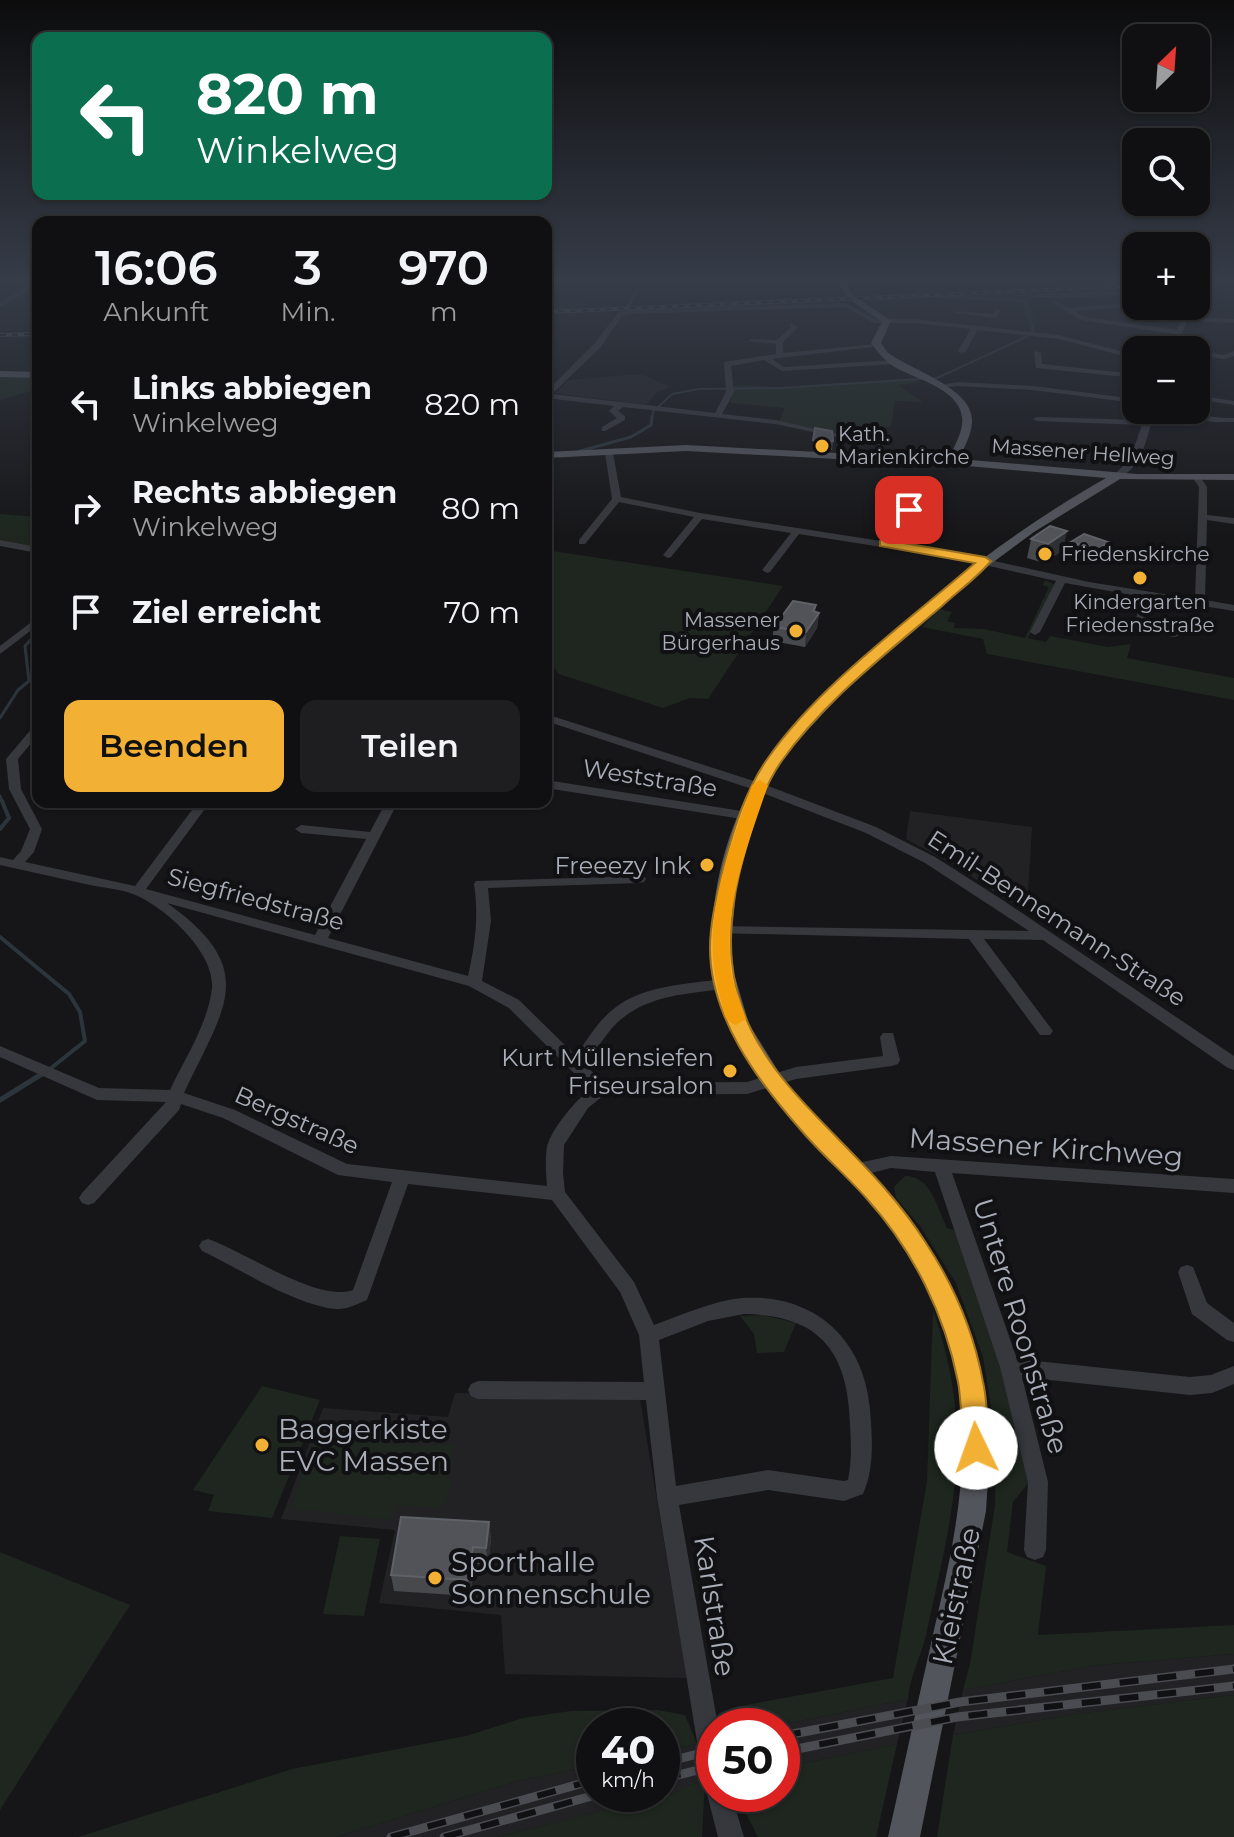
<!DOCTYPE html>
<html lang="de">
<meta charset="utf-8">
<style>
:root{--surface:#101012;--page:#1e1e20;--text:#f1f3f6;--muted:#9c9d9f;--line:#303032;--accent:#f2b134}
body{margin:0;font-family:Montserrat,sans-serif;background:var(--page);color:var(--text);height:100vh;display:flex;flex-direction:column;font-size:30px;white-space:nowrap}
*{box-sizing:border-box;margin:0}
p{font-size:26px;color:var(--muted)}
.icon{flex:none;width:44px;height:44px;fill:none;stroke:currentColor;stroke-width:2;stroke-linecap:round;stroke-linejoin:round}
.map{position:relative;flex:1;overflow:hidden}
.side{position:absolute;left:32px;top:216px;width:520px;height:592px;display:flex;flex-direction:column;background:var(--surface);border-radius:16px;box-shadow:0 2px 6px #0004,0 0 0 2px var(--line)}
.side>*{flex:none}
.guide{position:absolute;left:32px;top:32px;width:520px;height:168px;border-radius:16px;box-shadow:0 2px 6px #0004,0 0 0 2px var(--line);background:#0b6e4f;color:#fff;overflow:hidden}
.needle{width:52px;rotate:25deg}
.fabs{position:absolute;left:1122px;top:24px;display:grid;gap:16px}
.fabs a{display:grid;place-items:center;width:88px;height:88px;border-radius:16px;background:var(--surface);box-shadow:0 2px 6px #0004,0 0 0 2px var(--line);font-size:40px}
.speed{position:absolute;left:576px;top:1708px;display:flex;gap:16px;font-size:40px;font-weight:700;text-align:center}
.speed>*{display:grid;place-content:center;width:104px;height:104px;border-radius:50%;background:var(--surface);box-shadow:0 2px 6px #0004,0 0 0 2px var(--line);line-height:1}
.speed small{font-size:20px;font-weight:400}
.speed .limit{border:12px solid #d22;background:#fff;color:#111}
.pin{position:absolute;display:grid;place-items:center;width:68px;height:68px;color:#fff;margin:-34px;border-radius:16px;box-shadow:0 4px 12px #0006}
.me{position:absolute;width:88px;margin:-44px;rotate:357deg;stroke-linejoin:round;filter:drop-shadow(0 0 6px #0008)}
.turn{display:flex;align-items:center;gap:28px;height:168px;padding:0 32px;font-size:36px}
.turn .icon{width:104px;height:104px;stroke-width:2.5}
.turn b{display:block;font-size:56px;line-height:68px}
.eta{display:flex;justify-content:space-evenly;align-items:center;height:136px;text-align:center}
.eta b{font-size:48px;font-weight:600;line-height:56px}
.action{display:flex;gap:16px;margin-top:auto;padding:16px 32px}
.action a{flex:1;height:92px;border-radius:16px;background:var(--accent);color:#111;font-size:32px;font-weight:600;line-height:92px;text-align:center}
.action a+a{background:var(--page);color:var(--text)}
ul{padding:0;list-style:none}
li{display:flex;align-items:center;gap:24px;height:104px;padding:0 32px}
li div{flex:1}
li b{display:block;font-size:30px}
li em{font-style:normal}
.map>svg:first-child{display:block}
.built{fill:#222225}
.green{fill:#1e261f}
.water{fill:#2c353c}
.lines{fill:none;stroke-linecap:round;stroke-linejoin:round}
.stream-far3{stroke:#2c353c;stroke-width:2}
.stream-far2{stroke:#2c353c;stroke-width:3}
.stream-far1{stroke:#2c353c;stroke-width:4}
.stream{stroke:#2c353c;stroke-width:5}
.minor{fill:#37383d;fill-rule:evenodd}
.major{fill:#53555c;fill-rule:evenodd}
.rail-far1-casing{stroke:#4a4c52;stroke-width:4}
.rail-casing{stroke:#4a4c52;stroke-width:9}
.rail-far1{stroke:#111113;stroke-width:2;stroke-dasharray:6;stroke-linecap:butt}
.rail{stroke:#111113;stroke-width:6;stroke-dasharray:19;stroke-linecap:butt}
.wall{fill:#47494d}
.shaded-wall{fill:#2f3033}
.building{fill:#525359;stroke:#5f6168;stroke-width:2}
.route{fill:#f2b134;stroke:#9d7322;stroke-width:2}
.slow{fill:#f59e0b}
.poi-dot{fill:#f2b134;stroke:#111113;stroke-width:3}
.labels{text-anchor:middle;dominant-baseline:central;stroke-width:8;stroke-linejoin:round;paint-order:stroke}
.far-poi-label{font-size:20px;fill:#a8adb8;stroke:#111113;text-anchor:start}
.far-street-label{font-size:20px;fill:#a8adb8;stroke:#111113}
.street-label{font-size:24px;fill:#a8adb8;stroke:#111113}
.poi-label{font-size:24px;fill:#a8adb8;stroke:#111113;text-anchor:end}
.near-street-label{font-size:28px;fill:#a8adb8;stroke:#111113}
.near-poi-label{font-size:28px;fill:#a8adb8;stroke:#111113;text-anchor:start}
</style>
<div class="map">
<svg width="1234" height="1837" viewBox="0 0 1234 1837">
<rect width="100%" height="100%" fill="#161618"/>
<g class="built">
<polygon points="1136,284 1136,288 940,296 937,293"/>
<polygon points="842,295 845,297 840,298 841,300 853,302 546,313 546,311"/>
<polygon points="628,375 643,375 670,387 656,393 646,405 555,393 569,380"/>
<polygon points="910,811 1032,827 1027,908 1022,910 954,865 906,839"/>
<polygon points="455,1393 640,1399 687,1678 505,1674 501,1615 379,1603 395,1530 281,1519 323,1408 448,1417"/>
<polygon points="1234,1654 1234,1695 1076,1714 953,1735 963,1690 1097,1665"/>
<polygon points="908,1699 897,1744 782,1768 782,1726 775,1726"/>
<polygon points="697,1744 705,1781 688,1785 682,1791 497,1837 336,1837 514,1782 594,1765 594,1794 662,1794 662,1751"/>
</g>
<g class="green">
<polygon points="592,281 612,281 582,307 558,309 644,306 546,311 555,309"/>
<polygon points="915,281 994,281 1000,288 925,291"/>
<polygon points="994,294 1028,299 1037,320 1034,332 1030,332 1021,303 930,298 875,302 887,313 862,299"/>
<polygon points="0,375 38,376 38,389 0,400"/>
<polygon points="912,378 920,382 898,385 923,402 895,401 891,427 879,427 867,440 779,422 785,408 730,403 734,385 780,387"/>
<polygon points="0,514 38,517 38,547 0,540"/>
<polygon points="546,550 783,586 708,699 690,698 663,708 559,674 546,658"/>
<polygon points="1045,580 1055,585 1028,638 1046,642 1050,636 1108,647 1131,644 1127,658 1234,678 1234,700 987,654 983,639 922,627 939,609 952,612 947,621 955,623 954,628 984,629 1025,638 1049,587 1043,585"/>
<path d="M905 1176C931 1176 937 1207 947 1228L957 1231 1002 1372 1031 1480 1013 1502 1007 1552 1046 1566 1038 1635 1234 1625V1654L1097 1665 963 1690 970 1664 995 1505 996 1437 983 1357 956 1283 920 1226 896 1198 894 1187Z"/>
<path d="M933 1310C976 1434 953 1511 926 1635 921 1657 910 1675 908 1699L775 1726H719V1713L735 1707 893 1678 927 1481Z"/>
<polygon points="763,1315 796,1323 784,1352 757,1353 754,1334 740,1316"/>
<polygon points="262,1386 320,1400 272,1518 208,1511 214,1495 193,1490"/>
<polygon points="315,1438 426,1446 454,1443 449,1477 451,1483 447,1500 441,1508 397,1505 389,1520 291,1508"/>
<polygon points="340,1536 380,1539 364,1616 323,1614"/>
<polygon points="0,1552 130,1605 0,1810"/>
<polygon points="1234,1695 1234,1837 937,1837 953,1735 1076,1714"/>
<polygon points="658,1710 685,1715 697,1744 662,1751 662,1726 594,1726 594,1765 514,1782 336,1837 78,1837 292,1769 466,1736 523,1718 571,1711"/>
<polygon points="897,1744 876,1837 758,1837 736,1794 782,1794 782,1768"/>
<polygon points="705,1781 702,1837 497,1837 681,1791 688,1785"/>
</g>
<polygon class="water" points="1126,290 1131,294 1077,298 995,296"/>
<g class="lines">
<g class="stream-far3">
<polyline points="921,281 931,291"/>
<polyline points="936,296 1024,301 1033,326 1032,333"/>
<polyline points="652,418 653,412 672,394 699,389 782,388 937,378 1028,336"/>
</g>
<g class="stream-far2">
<polyline points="580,451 631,437 651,425 652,416"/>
<polyline points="0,718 18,690 29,681 25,646 38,632"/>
<polyline points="0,796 3,803"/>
</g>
<g class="stream-far1">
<polyline points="0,829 9,818 2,801"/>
<polyline points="0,937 69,994 80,1012 85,1041 50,1069"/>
</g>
<polyline class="stream" points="0,1100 42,1074"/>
<g class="minor">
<polygon points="38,281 38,286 0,307 0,302"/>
<polygon points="640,281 646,281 630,306 626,306"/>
<polygon points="1217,281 1223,281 1218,287 1196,295 1196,291 1214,285"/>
<polygon points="1051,300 1055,300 1068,308 1136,302 1136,306 1074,311 1085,317 1177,330 1182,319 1183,306 1189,306 1189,317 1234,319 1234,323 1187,321 1175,350 1167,350 1175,334 1081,320 1051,302"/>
<polygon points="846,303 875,319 914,319 1058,335 1136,355 1136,359 1058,339 977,330 966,351 962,353 958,351 971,329 914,323 874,323 845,307 630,314 622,316 600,348 552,394 715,413 726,392 724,362 776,354 776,344 748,341 752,339 777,340 791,327 789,325 792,323 798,327 783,342 783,353 876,344 880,346 772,359 784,367 894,360 898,362 894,364 782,371 764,360 731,366 734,392 722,414 775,420 884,444 880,446 775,424 623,407 618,411 625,416 625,420 605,431 602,431 602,427 617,418 609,411 614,406 546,398 546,392 594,344 618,313 630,310"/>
<polygon points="996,309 1001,310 996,318 955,313 958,311 993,314"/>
<polygon points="1034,351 1041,353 1042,364 1136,374 1136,378 1036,368"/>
<polygon points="1196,351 1224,355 1234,351 1234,356 1225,359 1196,355"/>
<polygon points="958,382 1033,386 1136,399 1136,403 1033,390 958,386 939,388 935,386"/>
<polygon points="1196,395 1234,401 1234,405 1196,399"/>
<path d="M1146 410C1176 410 1204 418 1234 418V422H1213Z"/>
<path d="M1146 414 1153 416C1147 439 1141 469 1117 479L1113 476 1130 459 1142 425 1037 421 1033 419 1037 417 1144 420Z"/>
<polygon points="609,450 613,453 621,497 700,513 881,541 911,504 914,503 919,506 890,543 958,553 1089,582 1195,599 1199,487 1192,477 1199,475 1207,487 1207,515 1234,518 1234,524 1207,520 1205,600 1234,605 1234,611 1153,598 1144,625 1178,632 1178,636 1174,637 1134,629 1133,627 1143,597 1065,583 1040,632 1035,635 1030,632 1056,581 958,559 799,534 770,572 767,573 762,570 791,533 702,519 671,557 668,558 663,555 694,517 619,502 585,544 579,544 579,540 612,499 605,453"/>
<polygon points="0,540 38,547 38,553 0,546"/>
<polygon points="38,617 38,625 0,654 0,646"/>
<polygon points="546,714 763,784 876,827 935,857 1001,899 1234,1056 1234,1070 1228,1068 1043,940 984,939 1053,1031 1050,1035 1040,1035 969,939 715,933 713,930 715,927 720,926 1029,931 925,863 866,833 755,790 546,721"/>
<path d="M38 724V735L18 759 21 789 42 829 34 852 25 862 135 886 198 802H210L146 889 315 935 366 839 301 833 295 829 301 825 370 832 386 802H398L328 938 468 976C475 945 479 916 474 884L476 881 644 876 646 879 644 882 639 883 488 888 491 921 482 981 519 1000 576 1056C587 1040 596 1024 611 1011 641 985 686 984 724 979L731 984 724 989C683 994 641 996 612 1028 602 1040 594 1053 585 1065L604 1083 747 1082 796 1067 883 1056 880 1037 883 1033H893L900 1060 898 1064 892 1066 796 1079 747 1094 604 1095 588 1108 564 1145 563 1173 565 1192 634 1282 654 1325C682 1315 712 1301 742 1298 814 1293 864 1339 870 1409 872 1437 875 1467 863 1494L844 1501 768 1490 679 1505 718 1726H714V1794H731L744 1837H718L707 1794 710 1785 714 1784 705 1781 702 1772 657 1497 646 1400 478 1399 471 1396 468 1390 471 1384 478 1381 644 1382 639 1335 620 1292 552 1200 408 1184 367 1300C357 1304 346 1310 336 1309 295 1305 240 1269 202 1251L199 1246 202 1241 208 1239C244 1251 318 1303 353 1290L392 1182 338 1175 223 1118 181 1104 179 1110 94 1203 88 1205 82 1203 79 1198 82 1193 166 1102 97 1100 0 1057V1046L99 1088 170 1090C185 1058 208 1024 212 988 215 952 164 906 133 894 120 889 104 888 90 885 60 878 30 872 0 865V857L13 860 21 851 30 829 9 789 6 759 34 726ZM167 903 469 986 509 1008 590 1089C576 1100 551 1129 547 1147 545 1159 546 1173 547 1186L347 1164 235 1110 184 1093C224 1007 261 970 167 903ZM744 1314C819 1315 848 1351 850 1424 851 1443 852 1461 848 1480L844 1481 768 1470 676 1486 659 1340 708 1321Z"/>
<polygon points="546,780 748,812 754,816 748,820 546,788"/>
<polygon points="891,1156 1234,1179 1234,1193 952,1173 1017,1359 1190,1377 1211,1375 1234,1366 1234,1384 1212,1393 1190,1395 1022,1377 1048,1482 1046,1550 1043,1557 1035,1560 1027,1557 1024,1550 1028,1482 1000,1367 935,1172 891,1168 855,1177 849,1175 846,1170 849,1165"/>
<polygon points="1187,1265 1193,1267 1207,1303 1234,1323 1234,1342 1227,1340 1192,1314 1178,1272 1181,1267"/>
</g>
<g class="major">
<path d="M838 281H846L852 294 891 321 881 343 887 352C910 370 975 388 972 423 971 436 964 447 959 459L1137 474H1234V480L1120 479 1034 532 972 578 844 691 791 748 775 770 760 804 737 883 731 942 733 970 749 1024 788 1087 883 1187 920 1235 950 1287 965 1322 983 1381 990 1446 986 1511 920 1837H888C903 1771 917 1705 932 1639 954 1543 977 1449 951 1351 933 1285 895 1228 849 1178 819 1147 787 1118 762 1082 745 1055 727 1026 719 995 698 913 728 808 780 742 810 704 848 673 884 641 953 578 1025 524 1106 478L967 466 686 451 546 458V452L686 445 949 459C954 446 964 431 962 417 959 388 914 379 893 366 884 360 878 352 871 343L882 322 846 297Z"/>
<polygon points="0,371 38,372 38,378 0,377"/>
</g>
<g class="rail-far1-casing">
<g id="rail-far1">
<polyline points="1196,284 1234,282"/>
<polyline points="546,312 1136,286"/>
<polyline points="0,335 38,334"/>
</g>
</g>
<g class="rail-casing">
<g id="rail">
<polyline points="782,1736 960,1702 1234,1669"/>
<polyline points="782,1752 957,1717 1234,1686"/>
<polyline points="662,1763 714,1750"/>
<polyline points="662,1779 714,1766"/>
<polyline points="391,1837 594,1780"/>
<polyline points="444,1837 599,1794"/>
</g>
</g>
<use href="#rail-far1" class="rail-far1"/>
<use href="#rail" class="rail"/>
</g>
<g class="wall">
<polygon points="815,428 833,441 832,450 813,448"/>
<polygon points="1031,539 1063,550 1044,563 1027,558"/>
<polygon points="1071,542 1108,542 1106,552 1096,559 1069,552"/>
<polygon points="816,605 815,612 819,613 817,628 805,647 772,641 774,627"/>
<polygon points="489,1522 491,1539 488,1564 475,1564 470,1596 394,1591 391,1575"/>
</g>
<g class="shaded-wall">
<polygon points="1067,531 1063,550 1044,563 1048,544"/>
<polygon points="1108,542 1106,552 1096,559 1098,550"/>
<polygon points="816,605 815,619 819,613 817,628 805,647 806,632 813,611"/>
<polygon points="489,1522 491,1539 488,1564 486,1548"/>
<polygon points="473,1547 475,1564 470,1596 468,1580"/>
</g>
<g class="building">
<polygon points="815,428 832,431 833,441 813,440"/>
<polygon points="1050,526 1067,531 1048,544 1031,539"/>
<polygon points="1084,534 1108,542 1098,550 1071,542"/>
<polygon points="793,601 816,605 813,611 819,613 806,632 774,627"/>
<polygon points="401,1517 489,1522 486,1548 473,1547 468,1580 391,1575"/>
</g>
<linearGradient id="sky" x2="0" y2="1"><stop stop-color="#0c0c0d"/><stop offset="0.52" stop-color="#363c48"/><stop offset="1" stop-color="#363c48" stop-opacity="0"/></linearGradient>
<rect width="1234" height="538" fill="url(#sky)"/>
<path class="route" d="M909 506 915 510 892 541 985 557 991 561C977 578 958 591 942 606 886 654 824 701 781 762 759 794 748 837 739 875 695 1066 842 1110 926 1243 953 1284 974 1333 983 1382 988 1403 987 1427 989 1448L985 1457 976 1461 967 1457 963 1448C961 1427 962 1403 958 1382 945 1315 913 1250 867 1199 846 1175 821 1154 800 1129 757 1080 710 1017 710 948 710 920 718 892 724 865 734 828 746 789 768 758 818 686 907 622 975 563L880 546V541L905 507Z"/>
<path class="slow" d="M760 780 768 785C748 844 723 907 731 971 734 987 741 1003 746 1019L736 1025C724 1022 724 1012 721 1001 698 926 727 856 752 785Z"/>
<g class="poi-dot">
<circle cx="822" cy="446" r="8"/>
<circle cx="1045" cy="554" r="8"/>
<circle cx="1140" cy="578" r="8"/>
<circle cx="796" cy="631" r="8"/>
<circle cx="707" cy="865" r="8"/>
<circle cx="730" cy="1071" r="8"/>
<circle cx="262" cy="1445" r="8"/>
<circle cx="435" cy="1578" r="8"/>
</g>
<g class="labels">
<g class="far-poi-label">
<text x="838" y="434">Kath.<tspan x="838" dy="23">Marienkirche</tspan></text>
<text x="1061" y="554">Friedenskirche</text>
<text x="1140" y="602" text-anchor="middle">Kindergarten<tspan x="1140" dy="23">Friedensstraße</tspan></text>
<text x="780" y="620" text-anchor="end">Massener<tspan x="780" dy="23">Bürgerhaus</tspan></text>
</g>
<g class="far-street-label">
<text transform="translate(1083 452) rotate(4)">Massener Hellweg</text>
</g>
<g class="street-label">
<text transform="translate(650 778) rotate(9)">Weststraße</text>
<text transform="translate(256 899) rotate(15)">Siegfriedstraße</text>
<text transform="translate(1057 918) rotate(33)">Emil-Bennemann-Straße</text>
<text transform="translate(297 1120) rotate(24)">Bergstraße</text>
</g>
<g class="poi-label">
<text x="691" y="865">Freeezy Ink</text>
<text x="714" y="1057">Kurt Müllensiefen<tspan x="714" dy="28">Friseursalon</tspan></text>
</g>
<g class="near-street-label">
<text transform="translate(1046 1147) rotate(4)">Massener Kirchweg</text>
<text transform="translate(1021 1326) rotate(73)">Untere Roonstraße</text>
<text transform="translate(956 1596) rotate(-78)">Kleistraße</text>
<text transform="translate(715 1606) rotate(81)">Karlstraße</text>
</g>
<g class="near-poi-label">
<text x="278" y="1429">Baggerkiste<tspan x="278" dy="32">EVC Massen</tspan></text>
<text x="451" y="1562">Sporthalle<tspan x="451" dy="32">Sonnenschule</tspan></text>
</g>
</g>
</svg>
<div class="fabs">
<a><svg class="needle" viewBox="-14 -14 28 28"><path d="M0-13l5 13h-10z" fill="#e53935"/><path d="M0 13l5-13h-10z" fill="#9c9d9f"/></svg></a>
<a><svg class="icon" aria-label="search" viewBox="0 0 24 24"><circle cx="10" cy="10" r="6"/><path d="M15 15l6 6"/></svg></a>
<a>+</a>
<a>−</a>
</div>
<div class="speed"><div>40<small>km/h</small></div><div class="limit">50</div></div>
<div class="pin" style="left:909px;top:510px;background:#d93025"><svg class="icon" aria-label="arrive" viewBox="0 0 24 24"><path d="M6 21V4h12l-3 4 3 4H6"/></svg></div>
<svg class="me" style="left:976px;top:1448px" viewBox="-20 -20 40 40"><circle r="19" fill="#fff"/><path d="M0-13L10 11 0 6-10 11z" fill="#f2b134"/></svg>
<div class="guide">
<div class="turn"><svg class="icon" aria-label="left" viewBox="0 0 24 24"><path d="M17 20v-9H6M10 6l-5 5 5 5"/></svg><div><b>820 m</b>Winkelweg</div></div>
</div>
<section class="side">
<div class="eta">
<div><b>16:06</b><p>Ankunft</p></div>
<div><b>3</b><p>Min.</p></div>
<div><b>970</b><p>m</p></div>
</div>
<ul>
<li><svg class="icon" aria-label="left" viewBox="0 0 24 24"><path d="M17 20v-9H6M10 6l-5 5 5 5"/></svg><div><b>Links abbiegen</b><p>Winkelweg</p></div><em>820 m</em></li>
<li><svg class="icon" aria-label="right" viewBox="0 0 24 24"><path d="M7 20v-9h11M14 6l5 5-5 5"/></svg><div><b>Rechts abbiegen</b><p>Winkelweg</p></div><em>80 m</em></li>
<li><svg class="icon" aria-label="arrive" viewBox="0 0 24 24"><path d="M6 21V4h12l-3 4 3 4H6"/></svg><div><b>Ziel erreicht</b></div><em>70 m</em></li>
</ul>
<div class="action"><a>Beenden</a><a>Teilen</a></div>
</section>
</div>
